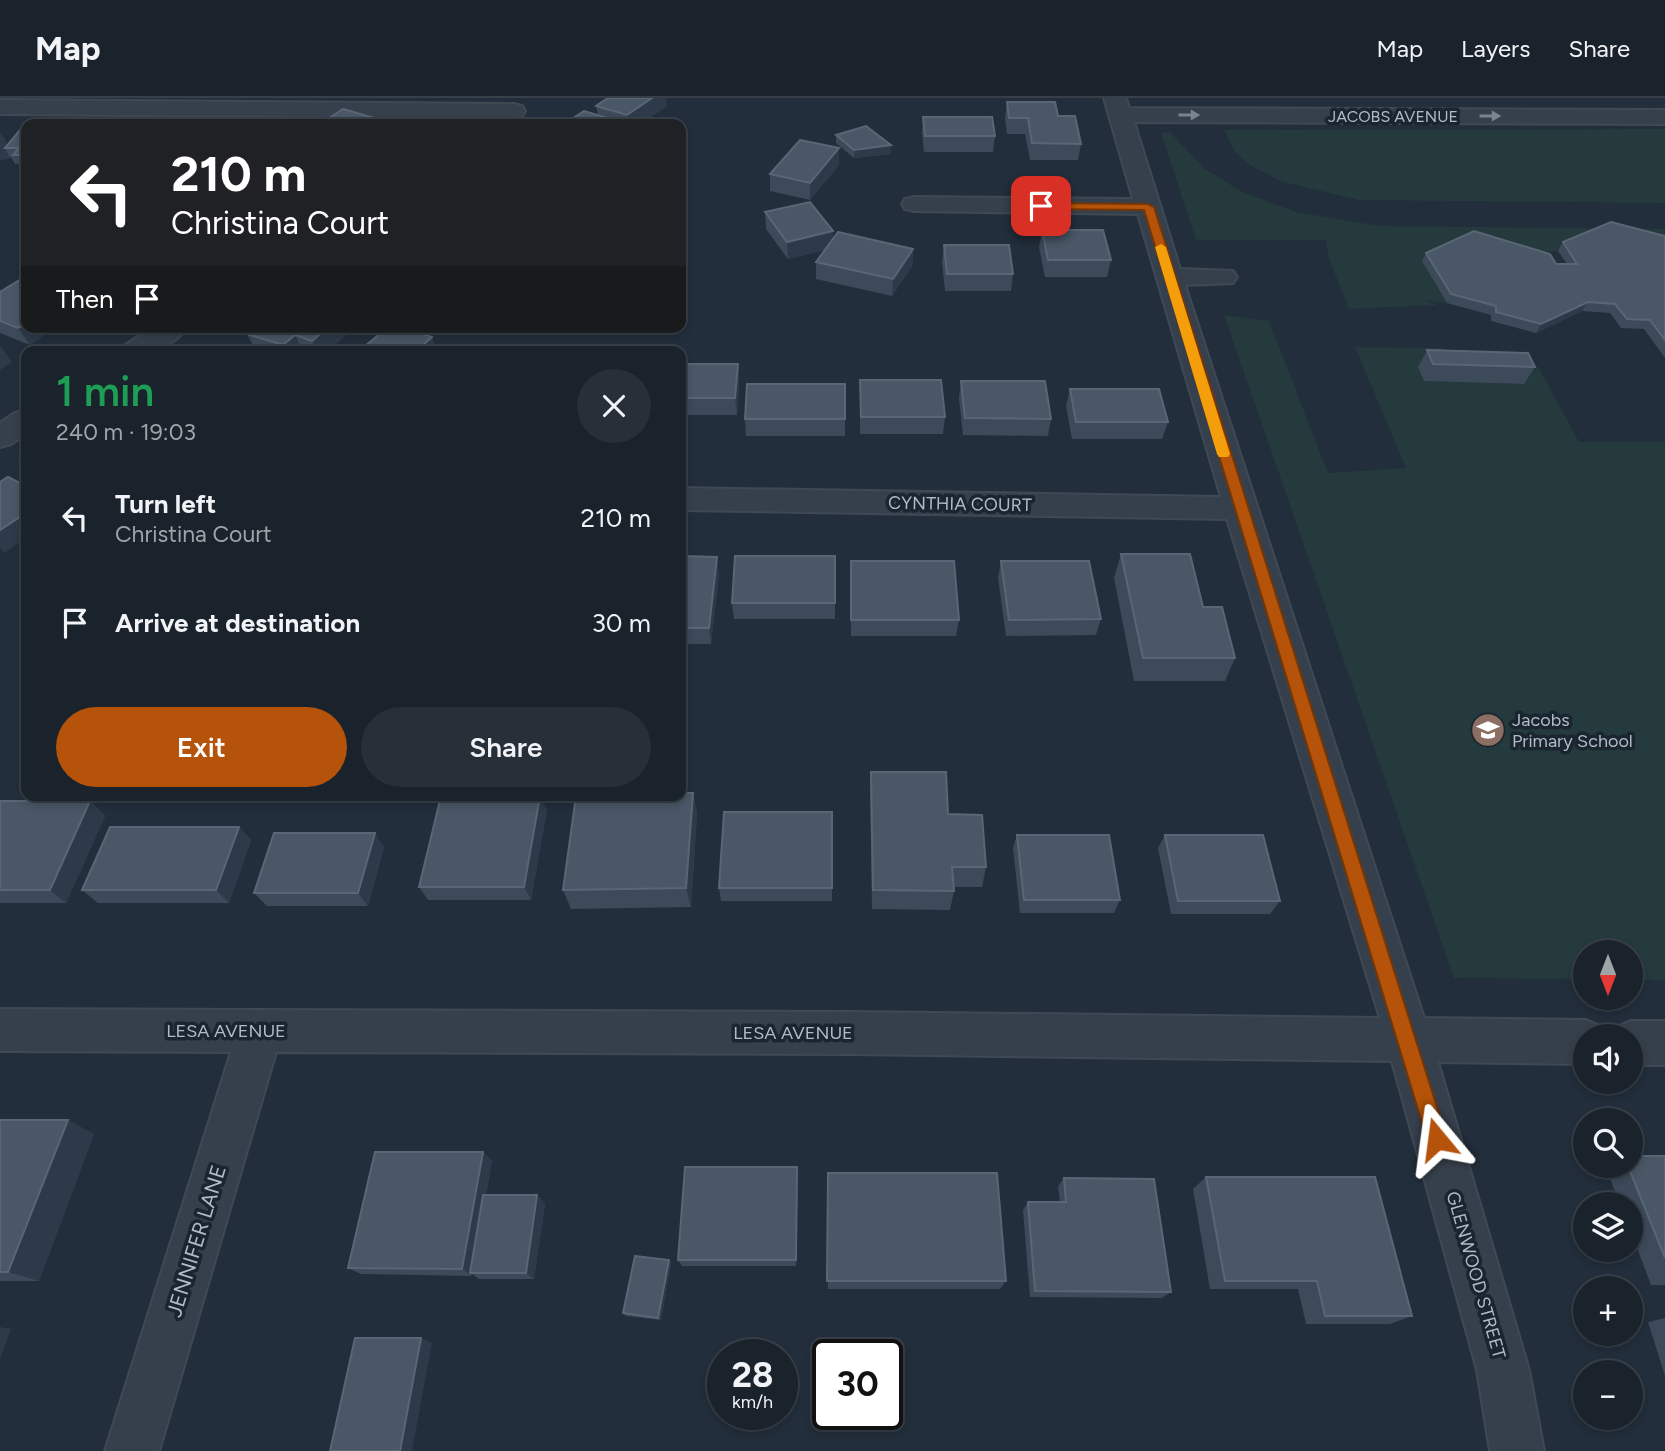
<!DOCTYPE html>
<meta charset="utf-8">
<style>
:root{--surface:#1a222c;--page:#272f38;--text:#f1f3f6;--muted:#9fa4a9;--line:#383f48;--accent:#b45309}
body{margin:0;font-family:Figtree,sans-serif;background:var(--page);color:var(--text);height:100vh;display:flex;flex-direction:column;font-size:26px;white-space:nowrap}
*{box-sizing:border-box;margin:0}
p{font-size:23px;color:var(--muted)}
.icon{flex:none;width:38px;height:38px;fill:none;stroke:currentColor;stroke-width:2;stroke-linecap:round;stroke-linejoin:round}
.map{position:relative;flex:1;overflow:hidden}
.details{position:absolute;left:21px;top:248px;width:665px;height:455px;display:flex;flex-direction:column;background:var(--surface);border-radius:14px;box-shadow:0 4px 10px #0003,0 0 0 2px var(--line)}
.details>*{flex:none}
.hud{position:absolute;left:21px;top:21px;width:665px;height:214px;border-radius:14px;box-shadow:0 4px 10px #0003,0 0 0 2px var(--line);background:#202124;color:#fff;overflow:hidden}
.needle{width:46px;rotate:180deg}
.fabs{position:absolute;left:1573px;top:842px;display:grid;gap:14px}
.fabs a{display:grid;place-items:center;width:70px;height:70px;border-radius:50%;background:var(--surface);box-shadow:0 4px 10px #0003,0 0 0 2px var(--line);font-size:35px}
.speed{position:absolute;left:707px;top:1241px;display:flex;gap:14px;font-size:35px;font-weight:700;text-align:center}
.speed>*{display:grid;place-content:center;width:91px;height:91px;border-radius:50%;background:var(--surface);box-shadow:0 4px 10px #0003,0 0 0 2px var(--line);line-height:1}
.speed small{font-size:18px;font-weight:400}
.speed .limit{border:4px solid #111;border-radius:10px;background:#fff;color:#111}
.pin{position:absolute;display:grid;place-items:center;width:60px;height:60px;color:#fff;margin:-30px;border-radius:14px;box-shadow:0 4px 10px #0006}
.me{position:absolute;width:77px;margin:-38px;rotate:344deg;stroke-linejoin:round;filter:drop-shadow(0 0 5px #0008)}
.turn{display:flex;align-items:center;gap:24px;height:147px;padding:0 35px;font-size:32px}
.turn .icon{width:91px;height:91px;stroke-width:2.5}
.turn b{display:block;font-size:49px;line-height:60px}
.then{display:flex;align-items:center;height:66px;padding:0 35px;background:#0003;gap:14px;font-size:26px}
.round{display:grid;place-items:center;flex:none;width:74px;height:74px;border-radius:37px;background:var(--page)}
.summary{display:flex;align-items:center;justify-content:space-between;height:119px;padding:0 35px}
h1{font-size:42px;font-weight:600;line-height:52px;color:#1e9e55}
.primary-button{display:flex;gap:14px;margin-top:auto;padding:14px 35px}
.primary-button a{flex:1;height:80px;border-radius:42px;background:var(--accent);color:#fff;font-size:28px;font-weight:600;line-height:80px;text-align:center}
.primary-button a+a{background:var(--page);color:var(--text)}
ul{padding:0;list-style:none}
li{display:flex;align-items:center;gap:21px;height:105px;padding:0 35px}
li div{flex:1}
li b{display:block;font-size:26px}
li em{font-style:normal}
header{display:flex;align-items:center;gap:42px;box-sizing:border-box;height:98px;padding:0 35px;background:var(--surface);border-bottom:2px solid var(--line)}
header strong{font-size:33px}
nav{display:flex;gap:38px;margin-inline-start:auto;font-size:24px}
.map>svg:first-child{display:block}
.green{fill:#243a3c}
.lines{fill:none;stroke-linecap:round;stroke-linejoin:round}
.minor-casing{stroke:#3f4954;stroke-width:4}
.minor{fill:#36404c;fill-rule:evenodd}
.wall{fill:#3d4a5a}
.shaded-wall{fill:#2d3a49}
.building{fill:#495766;stroke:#5a6675;stroke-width:2}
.oneway{fill:#7a8490}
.route{fill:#b45309;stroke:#753606;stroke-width:2}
.slow{fill:#f59e0b}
.labels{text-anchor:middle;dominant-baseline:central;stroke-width:7;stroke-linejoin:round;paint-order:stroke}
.far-street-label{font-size:16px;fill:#b1bbc7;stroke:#1b2530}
.street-label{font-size:18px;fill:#b1bbc7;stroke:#1b2530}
.poi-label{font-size:18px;fill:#b1bbc7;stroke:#1b2530;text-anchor:start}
.near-street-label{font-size:21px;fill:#b1bbc7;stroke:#1b2530}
</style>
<header>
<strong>Map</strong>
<nav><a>Map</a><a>Layers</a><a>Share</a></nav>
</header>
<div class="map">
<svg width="1665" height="1353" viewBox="0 0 1665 1353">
<rect width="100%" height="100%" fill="#222e3b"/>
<g class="green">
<polygon points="1665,31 1665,105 1358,102 1280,83 1251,68 1235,54 1224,32"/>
<polygon points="1170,34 1204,70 1240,93 1296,114 1380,128 1665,131 1665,148 1606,132 1558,153 1516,156 1447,205 1424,202 1438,207 1349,211 1329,161 1326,142 1196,142 1161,35"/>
<polygon points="1224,217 1269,223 1328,375 1406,370 1355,249 1443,250 1448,270 1419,269 1425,283 1524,286 1518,272 1539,270 1579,344 1665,344 1665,882 1631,882 1631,854 1586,854 1585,881 1454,880"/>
</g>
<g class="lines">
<g class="minor-casing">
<g id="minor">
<polygon points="1104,0 1126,0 1129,10 1665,12 1665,26 1134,24 1180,171 1233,173 1237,179 1233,185 1185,187 1424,920 1586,922 1602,929 1606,938 1586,938 1586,966 1438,964 1529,1272 1544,1353 1490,1353 1477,1272 1392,963 852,956 276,954 159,1353 105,1353 231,954 0,953 0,911 852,914 1380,920 1227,421 681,412 681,390 1221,399 1138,116 914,113 905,111 902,106 905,101 914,99 1133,101"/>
<polygon points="0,2 514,6 522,8 525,13 522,18 514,20 0,16"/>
<path d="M153 229H187C170 254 146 254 120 254L124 248Z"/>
<polygon points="26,312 26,336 11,346 0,349 0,325 15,315"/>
<polygon points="1631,923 1665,923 1665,967 1631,967 1631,938 1612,938 1615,930"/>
</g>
</g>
<use href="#minor" class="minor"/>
</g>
<g class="wall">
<polygon points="1007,4 1081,46 1078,62 1030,62 1025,36 1007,36 1005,20"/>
<polygon points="596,8 667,8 640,26 564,26 598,17"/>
<polygon points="923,19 995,38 993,54 924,54 922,35"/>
<polygon points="26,27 26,74 23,74 18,66 15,66 10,58 10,60 0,62 0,34 5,42 7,48"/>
<polygon points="836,37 891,47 891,56 854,60 836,45"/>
<polygon points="839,50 839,67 810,102 770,93 770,76"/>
<polygon points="765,114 833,141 913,151 912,168 892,198 816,181 816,164 825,152 788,161 766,131"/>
<polygon points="1042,132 1111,162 1107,179 1045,179 1039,149"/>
<polygon points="1665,138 1665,260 1644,231 1621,230 1610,215 1582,213 1536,235 1491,223 1491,217 1447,205 1422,163 1426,155 1556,166 1567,166 1558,153 1563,144"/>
<polygon points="944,147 1013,176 1011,193 945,193 942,164"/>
<polygon points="0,194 30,247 0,235"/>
<polygon points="255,229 351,229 352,232 326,254 259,254 256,253 247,236"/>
<polygon points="1427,252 1535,269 1524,286 1424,283 1418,269"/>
<polygon points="681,266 738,266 739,283 737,317 681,317"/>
<polygon points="860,282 945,319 943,336 860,336"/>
<polygon points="961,283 1051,321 1048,338 963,337 959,300"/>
<polygon points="845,286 845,338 746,338 745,321"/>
<polygon points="1070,291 1168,324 1162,341 1072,341 1066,308"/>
<polygon points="1121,456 1203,509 1235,560 1225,583 1134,583 1114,480"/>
<polygon points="681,458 719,476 711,546 681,546"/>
<polygon points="835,458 835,521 734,521 732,505"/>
<polygon points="851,463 959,522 956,538 851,538"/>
<polygon points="1001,463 1101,521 1096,537 1006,538 998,480"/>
<polygon points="871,674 948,716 986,769 982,789 953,789 954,793 950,812 872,811 870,695"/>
<polygon points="693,695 697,716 691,809 571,811 563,792"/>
<polygon points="0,703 90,703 105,718 66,805 0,805"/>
<polygon points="547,711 531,802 428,802 419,789"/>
<polygon points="832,714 832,803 721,803 719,790"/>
<polygon points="239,729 251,742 229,805 98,805 82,792"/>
<polygon points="1017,737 1120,802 1114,815 1020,815 1013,750"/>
<polygon points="1165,737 1280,803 1270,816 1171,816 1158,750"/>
<polygon points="384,749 368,808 267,808 254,795"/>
<polygon points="0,1022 94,1036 39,1183 0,1183"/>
<polygon points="483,1054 492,1063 486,1097 545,1105 534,1181 479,1181 472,1176 472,1178 361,1176 348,1170"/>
<polygon points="1665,1058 1665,1187 1651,1187 1631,1134 1631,1106 1620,1106 1605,1068 1631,1068"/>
<polygon points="828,1075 1006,1183 1000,1191 828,1191"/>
<polygon points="798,1078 796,1168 682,1168 678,1162"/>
<polygon points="1206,1079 1412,1218 1390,1226 1306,1226 1298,1191 1210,1191 1193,1091"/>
<polygon points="1064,1080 1171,1194 1162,1200 1030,1199 1023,1112 1028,1104 1060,1104 1058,1088"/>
<polygon points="671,1165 661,1222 626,1218 623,1215"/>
<polygon points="1665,1220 1665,1278 1648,1224"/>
</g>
<g class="shaded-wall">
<polygon points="652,0 666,0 667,8 640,26 628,26 627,17"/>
<polygon points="378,21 380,26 370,26"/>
<polygon points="0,34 5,42 7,50 5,50 10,60 0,62"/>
<polygon points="891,47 891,56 854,60 854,52"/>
<polygon points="839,50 839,67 810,102 810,85"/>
<polygon points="833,133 833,150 788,161 787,144"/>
<polygon points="913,151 912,168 892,198 893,181"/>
<polygon points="1588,204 1582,213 1536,235 1541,226"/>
<polygon points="26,225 26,229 57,229 30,247 18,230"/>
<polygon points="328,229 351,229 352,232 326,254 317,254 312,243"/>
<polygon points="295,237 303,254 286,254 283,247"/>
<polygon points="432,239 438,254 415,254"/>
<polygon points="0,247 12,264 0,272"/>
<polygon points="738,266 739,283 737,317 735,300"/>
<polygon points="26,415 26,440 4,455 0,450 0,432"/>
<polygon points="717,459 719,476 711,546 709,530"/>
<polygon points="693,695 697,716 691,809 686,790"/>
<polygon points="540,698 547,711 531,802 524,789"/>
<polygon points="90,703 105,718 66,805 50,792"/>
<polygon points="239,729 251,742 229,805 216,792"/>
<polygon points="375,735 384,749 368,808 358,795"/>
<polygon points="68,1022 94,1036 39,1183 8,1174"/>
<polygon points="483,1054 492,1063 472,1175 470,1175 472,1176 472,1178 462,1171"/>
<polygon points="797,1069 798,1078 796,1168 796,1162"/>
<polygon points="537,1097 545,1105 534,1181 526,1175"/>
<polygon points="669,1162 671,1165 661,1222 658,1220"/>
<polygon points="0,1229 11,1231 0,1261"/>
<polygon points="421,1240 432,1245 412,1353 400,1353"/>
</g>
<g class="building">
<polygon points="608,0 652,0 627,17 596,8"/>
<polygon points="1007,4 1055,4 1058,18 1075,18 1081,46 1032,45 1028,20 1009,20"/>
<polygon points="343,11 378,21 370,26 320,26"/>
<polygon points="584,13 614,22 608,26 564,26"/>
<polygon points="923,19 992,19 995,38 925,38"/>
<polygon points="24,27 26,27 26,57 13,57 19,50 5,50"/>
<polygon points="866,28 891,47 854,52 836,37"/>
<polygon points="800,42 839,50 810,85 770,76"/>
<polygon points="810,104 833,133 787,144 765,114"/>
<polygon points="1611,124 1665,138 1665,242 1650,222 1627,221 1615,206 1588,204 1541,226 1496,214 1496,208 1451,196 1426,155 1474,133 1550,156 1556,166 1577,166 1563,144"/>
<polygon points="1042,132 1103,132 1111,162 1048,162"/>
<polygon points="838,134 913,151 893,181 816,164"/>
<polygon points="944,147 1009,147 1013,176 947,176"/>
<polygon points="26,178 26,225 18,230 0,223 0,194"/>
<polygon points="255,229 328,229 312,243 295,237 283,247 247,236"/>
<polygon points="388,229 404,229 432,239 415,254 358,254"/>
<polygon points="1427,252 1528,255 1535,269 1433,266"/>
<polygon points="681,266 738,266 735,300 681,300"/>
<polygon points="860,282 941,282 945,319 861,319"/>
<polygon points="961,283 1045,283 1051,321 965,320"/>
<polygon points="747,286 845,286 845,321 745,321"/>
<polygon points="1070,291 1159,291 1168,324 1076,324"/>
<polygon points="26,360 26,367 20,364"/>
<polygon points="8,379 26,388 26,415 0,432 0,384"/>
<polygon points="1121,456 1190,456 1203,509 1222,509 1235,560 1143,560"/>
<polygon points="681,458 717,459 709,530 681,530"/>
<polygon points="735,458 835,458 835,505 732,505"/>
<polygon points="851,463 954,463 959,522 851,522"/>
<polygon points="1001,463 1089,463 1101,521 1009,522"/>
<polygon points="871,674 946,674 948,716 982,717 986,769 952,769 954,793 873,792"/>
<polygon points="681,695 693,695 686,790 563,792 576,698 681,698"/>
<polygon points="441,698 540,698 524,789 419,789"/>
<polygon points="0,703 90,703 50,792 0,792"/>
<polygon points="724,714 832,714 832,790 719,790"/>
<polygon points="110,729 239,729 216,792 82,792"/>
<polygon points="274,735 375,735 358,795 254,795"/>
<polygon points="1017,737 1109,737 1120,802 1024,802"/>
<polygon points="1165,737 1263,737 1280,803 1178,803"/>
<polygon points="0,1022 68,1022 8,1174 0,1174"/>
<polygon points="375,1054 483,1054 462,1171 348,1170"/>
<polygon points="1631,1058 1665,1058 1665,1160 1628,1068 1631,1068"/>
<polygon points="685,1069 797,1069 796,1162 678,1162"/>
<polygon points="828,1075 997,1075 1006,1183 827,1183"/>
<polygon points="1206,1079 1375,1079 1412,1218 1325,1218 1317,1183 1225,1183"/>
<polygon points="1064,1080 1154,1081 1171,1194 1035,1193 1028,1104 1066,1104"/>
<polygon points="483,1097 537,1097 526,1175 470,1175"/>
<polygon points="635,1158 669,1162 658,1220 623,1215"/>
<polygon points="355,1240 421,1240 400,1353 330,1353"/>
</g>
<defs><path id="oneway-solid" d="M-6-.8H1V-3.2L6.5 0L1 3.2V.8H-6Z" transform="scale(1.75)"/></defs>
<g class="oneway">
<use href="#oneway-solid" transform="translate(1189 17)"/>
<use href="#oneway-solid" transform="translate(1490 18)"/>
</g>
<polygon class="route" points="1037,105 1148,106 1154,109 1447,1041 1444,1048 1437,1050 1430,1048 1427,1041 1144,112 1041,111 1036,108"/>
<polygon class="slow" points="1161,146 1166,149 1230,356 1228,359 1219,359 1217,356 1155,149"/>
<defs>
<g id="school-disc" transform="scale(1.75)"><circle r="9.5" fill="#8d6e63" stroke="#1b2530"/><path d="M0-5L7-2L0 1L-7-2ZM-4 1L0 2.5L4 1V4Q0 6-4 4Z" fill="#fff"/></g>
</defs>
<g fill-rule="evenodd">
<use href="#school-disc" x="1488" y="632"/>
</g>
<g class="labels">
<g class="far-street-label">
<text x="1393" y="18">JACOBS AVENUE</text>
</g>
<g class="street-label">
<text transform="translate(960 406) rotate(1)">CYNTHIA COURT</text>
<text x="226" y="933">LESA AVENUE</text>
<text x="793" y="935">LESA AVENUE</text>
<text transform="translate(1476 1177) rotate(74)">GLENWOOD STREET</text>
</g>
<g class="poi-label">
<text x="1512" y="622">Jacobs<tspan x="1512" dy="21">Primary School</tspan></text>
</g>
<g class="near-street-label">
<text transform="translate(196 1143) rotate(-73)">JENNIFER LANE</text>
</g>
</g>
</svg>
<div class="fabs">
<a><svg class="needle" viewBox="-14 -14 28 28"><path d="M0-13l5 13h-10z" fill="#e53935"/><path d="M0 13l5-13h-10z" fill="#9fa4a9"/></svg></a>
<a><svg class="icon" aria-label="sound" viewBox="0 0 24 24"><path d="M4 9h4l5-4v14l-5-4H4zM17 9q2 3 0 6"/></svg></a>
<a><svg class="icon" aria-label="search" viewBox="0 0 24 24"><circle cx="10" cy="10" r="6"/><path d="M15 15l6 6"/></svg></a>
<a><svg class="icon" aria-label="layers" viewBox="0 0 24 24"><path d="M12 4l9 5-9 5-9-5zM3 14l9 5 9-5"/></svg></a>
<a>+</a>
<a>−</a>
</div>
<div class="speed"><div>28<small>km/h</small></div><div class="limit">30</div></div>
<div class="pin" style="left:1041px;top:108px;background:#d93025"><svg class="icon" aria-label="arrive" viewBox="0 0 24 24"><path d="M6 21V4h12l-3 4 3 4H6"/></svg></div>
<svg class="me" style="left:1437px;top:1041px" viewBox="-20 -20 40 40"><path d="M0-17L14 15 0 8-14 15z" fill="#b45309" stroke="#fff" stroke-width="4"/></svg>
<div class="hud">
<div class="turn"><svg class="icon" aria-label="left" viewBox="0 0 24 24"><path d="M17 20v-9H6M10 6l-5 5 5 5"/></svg><div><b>210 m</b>Christina Court</div></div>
<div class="then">Then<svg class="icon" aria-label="arrive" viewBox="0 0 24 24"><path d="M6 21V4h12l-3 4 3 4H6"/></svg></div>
</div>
<section class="details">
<div class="summary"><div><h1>1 min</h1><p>240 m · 19:03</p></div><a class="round"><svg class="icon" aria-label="close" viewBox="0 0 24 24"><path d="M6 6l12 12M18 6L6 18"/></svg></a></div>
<ul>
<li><svg class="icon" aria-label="left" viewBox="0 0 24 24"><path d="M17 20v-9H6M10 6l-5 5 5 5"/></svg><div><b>Turn left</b><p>Christina Court</p></div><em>210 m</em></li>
<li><svg class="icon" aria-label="arrive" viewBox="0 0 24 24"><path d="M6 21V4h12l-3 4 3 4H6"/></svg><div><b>Arrive at destination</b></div><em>30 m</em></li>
</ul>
<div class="primary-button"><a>Exit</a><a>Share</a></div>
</section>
</div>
